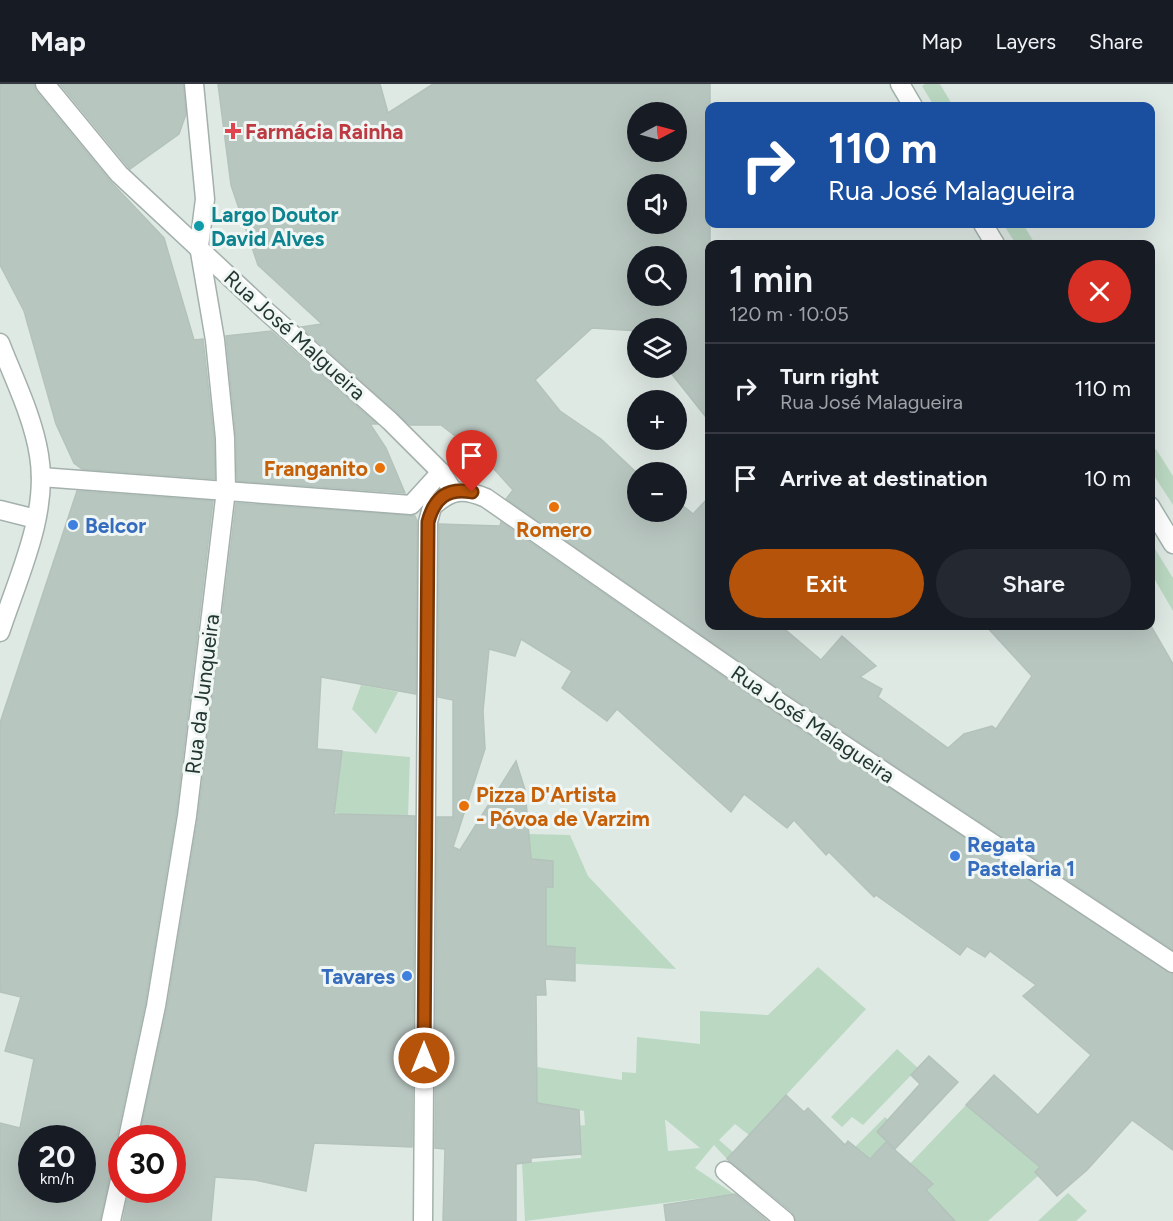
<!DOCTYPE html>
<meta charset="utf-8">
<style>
:root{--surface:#171b24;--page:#242831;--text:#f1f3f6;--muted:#9ea1a6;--line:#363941;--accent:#b45309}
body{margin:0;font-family:Figtree,sans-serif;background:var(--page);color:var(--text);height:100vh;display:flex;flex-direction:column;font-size:22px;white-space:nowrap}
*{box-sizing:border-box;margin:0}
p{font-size:20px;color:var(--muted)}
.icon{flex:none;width:33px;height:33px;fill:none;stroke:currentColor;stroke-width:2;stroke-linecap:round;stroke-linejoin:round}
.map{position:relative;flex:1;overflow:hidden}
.details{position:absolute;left:705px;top:156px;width:450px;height:390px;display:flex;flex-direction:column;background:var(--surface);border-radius:12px;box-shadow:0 6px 24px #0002}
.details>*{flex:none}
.hud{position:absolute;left:705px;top:18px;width:450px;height:126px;border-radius:12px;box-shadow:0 6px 24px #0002;background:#1a4fa0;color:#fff;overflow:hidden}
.needle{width:39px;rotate:84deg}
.controls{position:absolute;left:627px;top:18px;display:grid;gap:12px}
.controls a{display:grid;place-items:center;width:60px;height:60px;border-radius:50%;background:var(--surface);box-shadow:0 6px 24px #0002;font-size:30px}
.speed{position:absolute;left:18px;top:1041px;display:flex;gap:12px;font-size:30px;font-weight:700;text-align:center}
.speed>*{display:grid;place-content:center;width:78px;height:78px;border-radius:50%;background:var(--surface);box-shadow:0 6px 24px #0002;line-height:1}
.speed small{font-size:15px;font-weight:400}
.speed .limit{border:9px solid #d22;background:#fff;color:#111}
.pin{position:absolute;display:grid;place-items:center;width:51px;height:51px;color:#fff;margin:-62px -26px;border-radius:50% 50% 50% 0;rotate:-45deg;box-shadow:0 0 6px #0007}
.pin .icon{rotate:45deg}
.me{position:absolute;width:66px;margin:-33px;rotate:0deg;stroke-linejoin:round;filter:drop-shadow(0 0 4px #0008)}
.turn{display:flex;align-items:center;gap:21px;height:126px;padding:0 24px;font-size:27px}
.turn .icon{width:78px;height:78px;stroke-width:2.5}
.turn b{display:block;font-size:42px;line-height:51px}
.round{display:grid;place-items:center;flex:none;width:63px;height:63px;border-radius:32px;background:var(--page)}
.summary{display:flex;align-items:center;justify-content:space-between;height:102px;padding:0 24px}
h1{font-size:36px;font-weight:600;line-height:45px}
.button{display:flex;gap:12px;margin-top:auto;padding:12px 24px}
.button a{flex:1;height:69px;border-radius:36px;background:var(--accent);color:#fff;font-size:24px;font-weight:600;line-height:69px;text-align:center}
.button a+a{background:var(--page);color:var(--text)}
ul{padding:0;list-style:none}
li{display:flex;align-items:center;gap:18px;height:90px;padding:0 24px;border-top:2px solid var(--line)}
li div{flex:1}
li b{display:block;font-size:22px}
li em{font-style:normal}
header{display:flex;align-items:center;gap:36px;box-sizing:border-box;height:84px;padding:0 30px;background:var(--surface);border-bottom:2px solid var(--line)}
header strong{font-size:28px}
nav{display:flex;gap:33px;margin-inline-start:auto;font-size:21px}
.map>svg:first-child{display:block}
.green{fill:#bad8c2;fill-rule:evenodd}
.building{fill:#b8c6c0;stroke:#b3c2bb;stroke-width:1.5;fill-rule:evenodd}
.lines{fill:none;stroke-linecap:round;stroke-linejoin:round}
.street-casing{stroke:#a3b0ab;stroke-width:21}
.secondary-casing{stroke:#a0b3ac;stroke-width:21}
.street{stroke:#fff;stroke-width:18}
.secondary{stroke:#fff;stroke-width:18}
.route-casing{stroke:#753606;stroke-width:15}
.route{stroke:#b45309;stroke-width:10}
.health-dot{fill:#e0444e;stroke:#eff6f3;stroke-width:2}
.culture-dot{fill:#0f9aa8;stroke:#eff6f3;stroke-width:2}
.food-dot{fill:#e8710a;stroke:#eff6f3;stroke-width:2}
.shop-dot{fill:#3f7fe0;stroke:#eff6f3;stroke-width:2}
.labels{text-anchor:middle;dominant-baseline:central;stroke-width:6;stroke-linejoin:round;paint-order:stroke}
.health-label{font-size:21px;font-weight:bold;fill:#be3a42;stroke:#eff6f3;text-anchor:start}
.culture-label{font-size:21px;font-weight:bold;fill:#0d838f;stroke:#eff6f3;text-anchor:start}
.street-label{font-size:21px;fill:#223731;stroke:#eff6f3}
.food-label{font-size:21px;font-weight:bold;fill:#c56008;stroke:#eff6f3;text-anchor:end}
.shop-label{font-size:21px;font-weight:bold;fill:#366cbe;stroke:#eff6f3;text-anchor:start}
</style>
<header>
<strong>Map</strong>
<nav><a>Map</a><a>Layers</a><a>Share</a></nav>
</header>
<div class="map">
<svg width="1173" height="1137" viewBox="0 0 1173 1137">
<rect width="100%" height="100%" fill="#dfe9e4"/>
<g class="green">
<polygon points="925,0 940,0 953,22 934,22 922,2"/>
<polygon points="1003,140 1023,140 1035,160 1016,160"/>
<polygon points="1156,365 1173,392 1173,421 1151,387 1151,368"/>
<polygon points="1150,457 1173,494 1173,527 1151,489"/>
<polygon points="361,601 398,608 376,650 352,625"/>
<polygon points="342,667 410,673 408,732 338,730 316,719 338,700"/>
<polygon points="529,750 570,751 588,792 676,885 576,880 575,864 546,862 546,844 528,802 553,803 553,777 489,773"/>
<path d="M818 883 866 925 749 1051 735 1040 719 1056 733 1068 727 1075 714 1061 695 1084 734 1110 525 1137 522 1079 581 1074 578 1042 585 1041 584 1027 537 1019V983L622 996V988L636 989 637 953 700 960V927L768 931ZM665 1036H666L700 1064 668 1067Z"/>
<polygon points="897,965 918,984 863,1041 852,1033 842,1043 831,1033"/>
<polygon points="966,1021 1012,1060 1021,1051 1054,1070 1035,1088 1038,1092 988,1137 955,1137 925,1107 933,1100 919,1087 864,1128"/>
<polygon points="885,1033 899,1045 869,1075 855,1063"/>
<polygon points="1068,1109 1087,1127 1076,1137 1038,1137"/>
</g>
<g class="building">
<polygon points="0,0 34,0 36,7 110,97 164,154 194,256 203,255 214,355 215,395 82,385 74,379 56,340 24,227 0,181"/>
<polygon points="60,0 183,0 186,30 179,50 130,85"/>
<path d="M218 0H380L388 29 433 0H710V338L667 284H676V244H638V247L592 244 535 296 560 327 601 355 638 390V428H676V416L693 430 710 412V542H781L821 576 842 552 876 582 860 593 882 605 878 613 948 664 964 650 992 642 996 645 1032 592 986 542H1151L1173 580V866L785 609 506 415 513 406 485 375 441 341H410L301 243 322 240 258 181 231 101ZM638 28H676V68H638ZM638 100H676V140H638ZM638 172H676V212H638Z"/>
<polygon points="271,247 377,340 370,340 386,364 405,409 237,397 236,353 226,252"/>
<path d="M77 407 213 417 176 730 145 920 117 1052 122 1063V1076L114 1079 111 1084 100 1137H0V1039L20 1044 34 975 5 967 21 913 0 908V639ZM32 1054H82V1106H32Z"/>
<polygon points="236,419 415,432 417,437 416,610 321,593 317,665 342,667 334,730 415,732 412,1063 314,1059 306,1107 255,1096 215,1093 211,1137 123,1137 129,1106 172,1106 172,1054 139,1054 167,924 198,734"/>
<polygon points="501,438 773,627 1173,890 1173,1066 1132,1036 1087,1086 1057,1112 1035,1088 1040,1083 966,1021 994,991 1038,1031 1091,971 1023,912 1036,901 990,867 985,873 967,862 960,871 876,811 874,813 829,768 826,771 794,736 787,744 744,710 731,728 617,625 607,637 562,604 572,587 521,555 515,572 489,565 483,627 485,665 453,763 460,766 516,677 525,706 531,775 553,777 553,803 546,803 546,862 575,864 575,897 545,895 546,911 536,911 537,1019 579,1026 581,1070 531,1074 531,1078 516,1080 516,1137 443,1137 445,1065 435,1064 437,733 453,733 453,616 438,613 439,440 500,442"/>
<polygon points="929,972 958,998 895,1065 877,1048 920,1000 911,991"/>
<polygon points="786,1011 804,1028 808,1024 845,1061 848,1057 870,1075 886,1058 933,1100 926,1106 955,1137 796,1137 792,1128 727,1075"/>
<polygon points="735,1110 767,1137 666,1137 664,1121"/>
</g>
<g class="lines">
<g class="street-casing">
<g id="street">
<polyline points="45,0 119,90 266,227 390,337 441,388 453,407"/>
<path d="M0 259C14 295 33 333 39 371 49 430 18 493 0 548"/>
<polyline points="41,393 411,421 441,388"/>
<polyline points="0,426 36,435"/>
<polyline points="128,1054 156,922 187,732 226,406 225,354 215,256 199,162 205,115 194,0"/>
<polyline points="725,1087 785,1137"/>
<polyline points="111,1137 122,1087"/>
<path d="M423 1137 428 438 432 423C451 405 463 404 486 414L779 618 1173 879"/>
</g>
</g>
<g class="secondary-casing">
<g id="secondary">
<polyline points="900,0 913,22"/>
<polyline points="983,140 995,160"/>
<polyline points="1150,422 1173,460"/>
</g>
</g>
<use href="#street" class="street"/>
<use href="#secondary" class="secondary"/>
</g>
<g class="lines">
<g class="route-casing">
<path id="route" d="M424 974 428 438C434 415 447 403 472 408"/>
</g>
<use href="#route" class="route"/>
</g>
<path class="health-dot" d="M230 38h6v6h6v6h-6v6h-6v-6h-6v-6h6z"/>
<circle class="culture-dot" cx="199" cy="142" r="6"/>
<g class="food-dot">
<circle cx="380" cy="384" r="6"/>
<circle cx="554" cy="423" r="6"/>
<circle cx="464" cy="722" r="6"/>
</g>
<g class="shop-dot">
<circle cx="73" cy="441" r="6"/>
<circle cx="955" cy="772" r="6"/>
<circle cx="407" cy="892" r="6"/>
</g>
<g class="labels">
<g class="health-label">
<text x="245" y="47">Farmácia Rainha</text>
</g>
<g class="culture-label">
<text x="211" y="130">Largo Doutor<tspan x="211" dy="24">David Alves</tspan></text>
</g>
<g class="street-label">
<text transform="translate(295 251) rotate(42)">Rua José Malgueira</text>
<text transform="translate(202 610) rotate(-83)">Rua da Junqueira</text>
<text transform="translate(813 640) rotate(34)">Rua José Malagueira</text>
</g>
<g class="food-label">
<text x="368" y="384">Franganito</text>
<text x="554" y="445" text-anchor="middle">Romero</text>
<text x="476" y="710" text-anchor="start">Pizza D'Artista<tspan x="476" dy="24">- Póvoa de Varzim</tspan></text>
</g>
<g class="shop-label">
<text x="85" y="441">Belcor</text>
<text x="967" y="760">Regata<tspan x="967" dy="24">Pastelaria 1</tspan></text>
<text x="395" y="892" text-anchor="end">Tavares</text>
</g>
</g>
</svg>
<div class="controls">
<a><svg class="needle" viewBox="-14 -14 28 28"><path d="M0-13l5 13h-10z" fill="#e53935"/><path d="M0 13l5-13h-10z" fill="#9ea1a6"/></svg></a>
<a><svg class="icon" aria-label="sound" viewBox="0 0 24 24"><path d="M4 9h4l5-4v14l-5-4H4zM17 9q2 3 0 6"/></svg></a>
<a><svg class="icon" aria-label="search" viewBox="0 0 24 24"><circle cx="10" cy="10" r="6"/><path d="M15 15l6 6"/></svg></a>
<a><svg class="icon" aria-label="layers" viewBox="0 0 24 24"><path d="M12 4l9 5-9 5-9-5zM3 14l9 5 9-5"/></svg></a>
<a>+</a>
<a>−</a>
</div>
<div class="speed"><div>20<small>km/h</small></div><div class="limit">30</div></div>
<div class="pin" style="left:472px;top:408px;background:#d93025"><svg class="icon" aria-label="arrive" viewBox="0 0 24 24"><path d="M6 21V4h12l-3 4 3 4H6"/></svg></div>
<svg class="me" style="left:424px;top:974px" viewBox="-20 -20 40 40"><circle r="17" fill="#b45309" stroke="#fff" stroke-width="3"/><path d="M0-11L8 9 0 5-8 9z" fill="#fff"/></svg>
<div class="hud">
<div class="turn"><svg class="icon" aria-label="right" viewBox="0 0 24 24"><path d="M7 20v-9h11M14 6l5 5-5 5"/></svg><div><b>110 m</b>Rua José Malagueira</div></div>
</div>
<section class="details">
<div class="summary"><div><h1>1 min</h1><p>120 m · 10:05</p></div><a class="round" style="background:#d93025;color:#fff"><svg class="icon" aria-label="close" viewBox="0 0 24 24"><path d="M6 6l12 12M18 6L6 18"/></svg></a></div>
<ul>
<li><svg class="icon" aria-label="right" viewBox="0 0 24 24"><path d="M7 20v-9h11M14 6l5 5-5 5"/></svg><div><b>Turn right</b><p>Rua José Malagueira</p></div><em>110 m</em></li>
<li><svg class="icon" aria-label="arrive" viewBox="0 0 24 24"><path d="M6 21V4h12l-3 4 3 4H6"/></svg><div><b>Arrive at destination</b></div><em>10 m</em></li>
</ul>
<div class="button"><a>Exit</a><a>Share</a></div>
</section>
</div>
